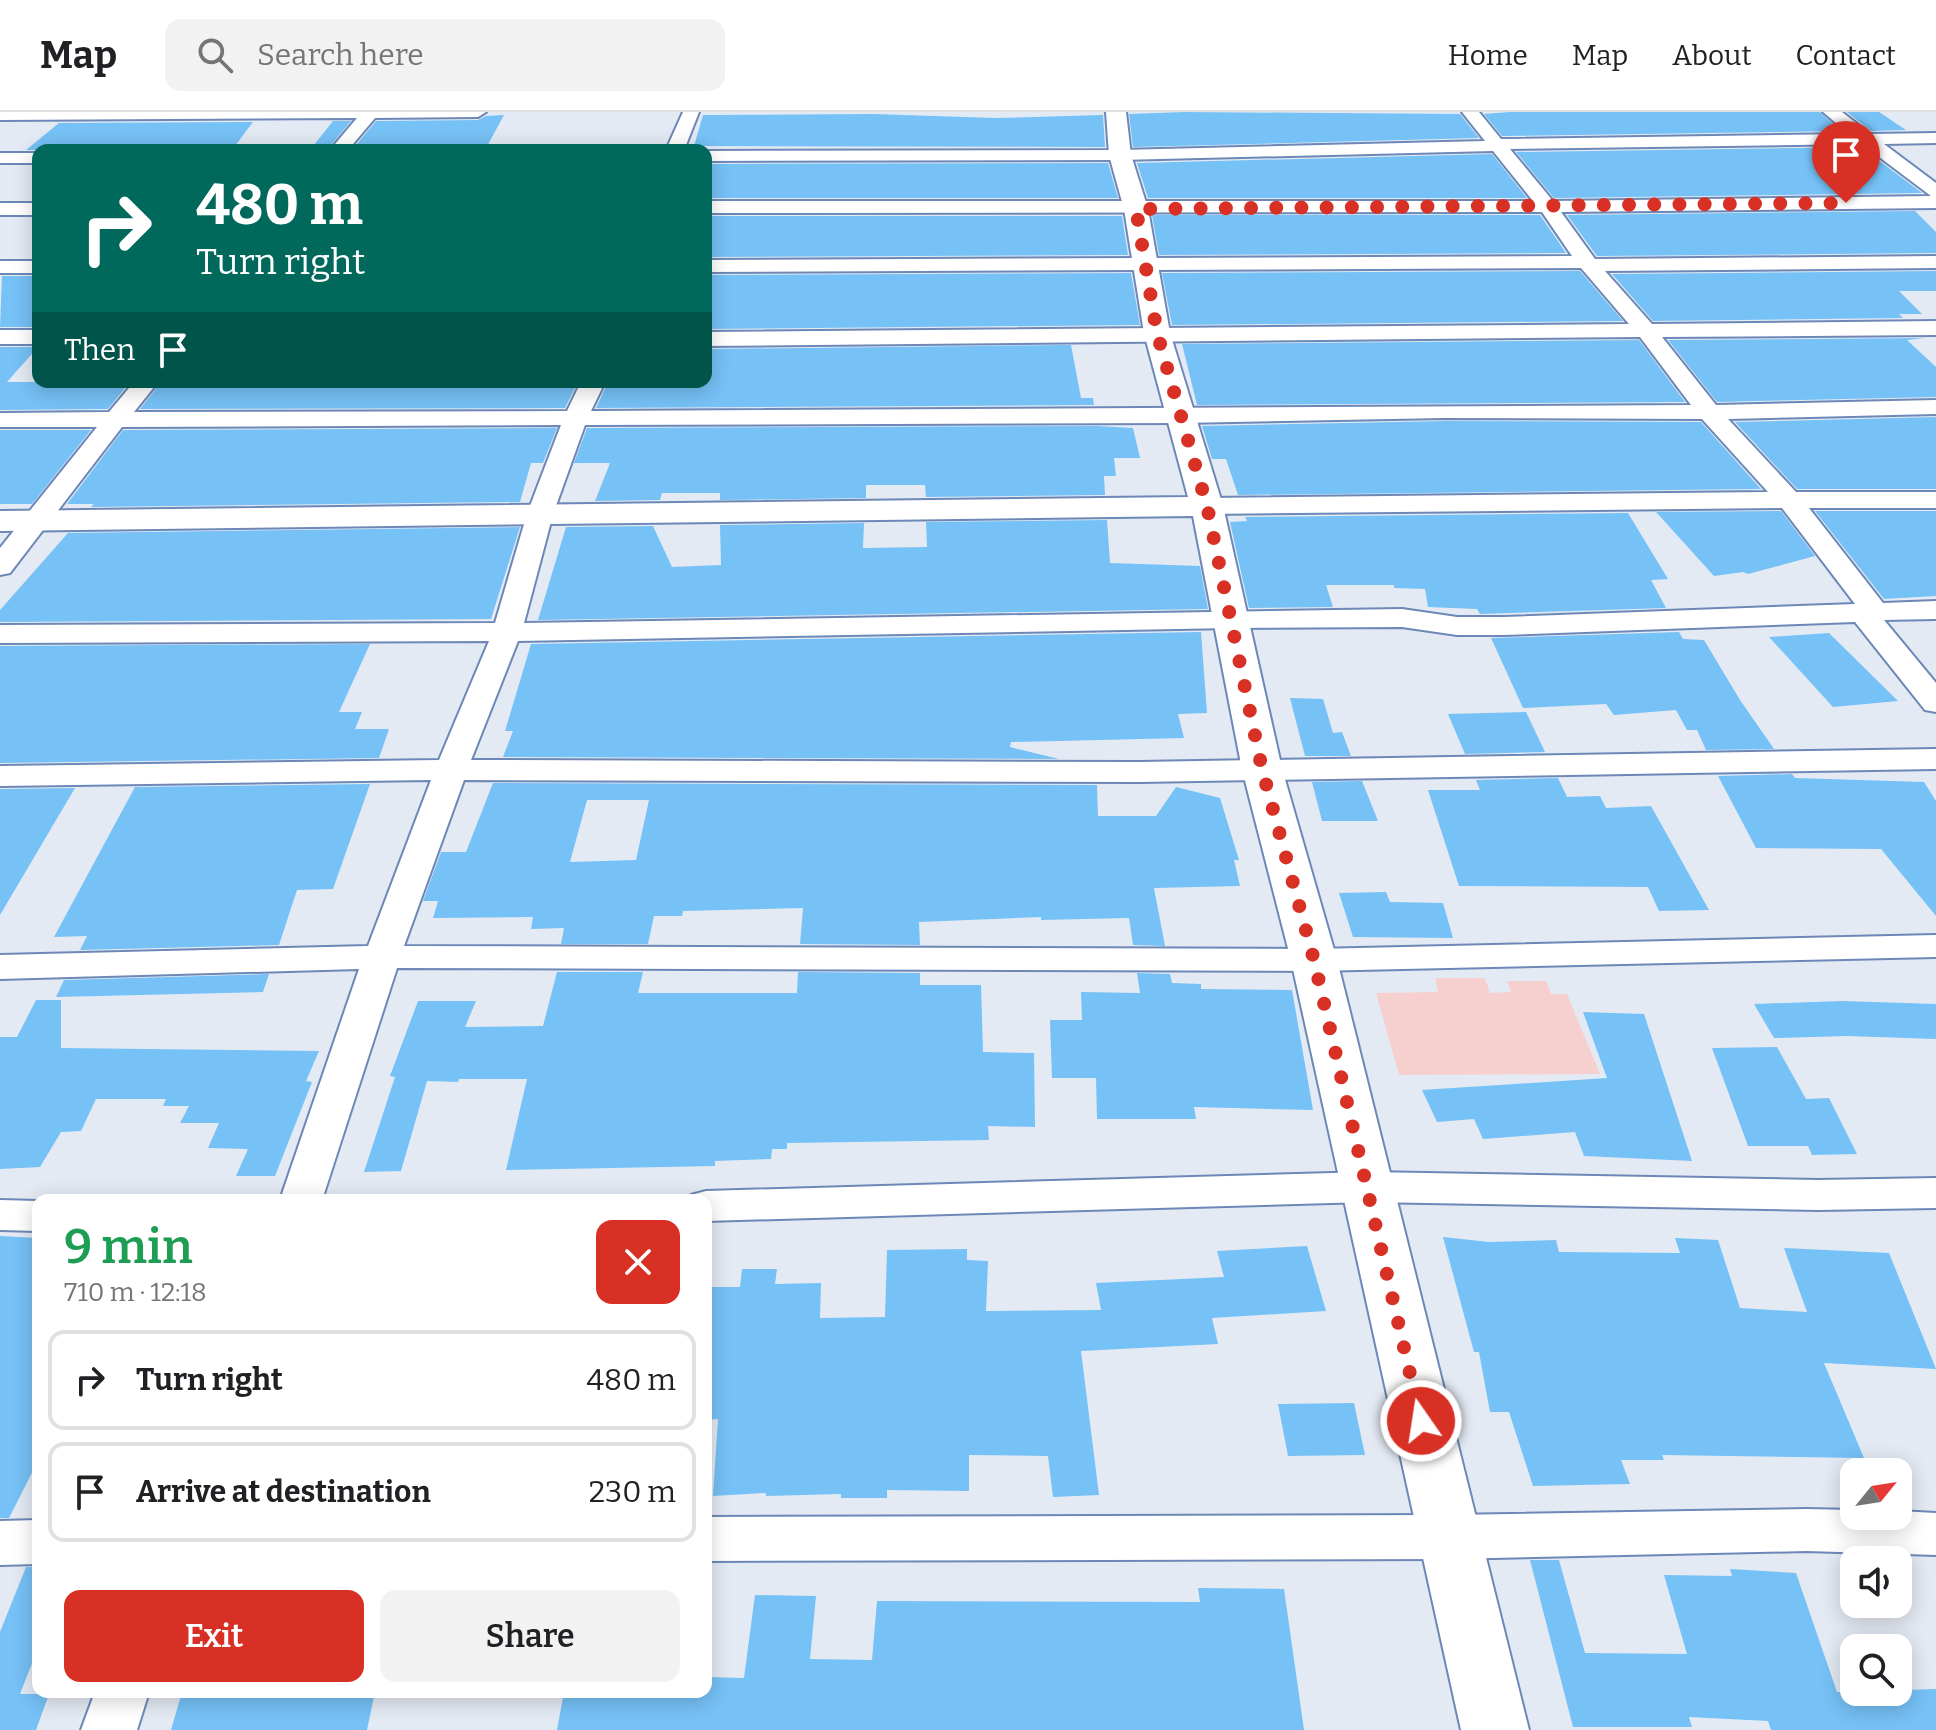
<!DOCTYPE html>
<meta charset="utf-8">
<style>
:root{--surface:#fff;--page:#f2f2f2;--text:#202124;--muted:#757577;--line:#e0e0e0;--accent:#d93025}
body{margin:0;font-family:Bitter,serif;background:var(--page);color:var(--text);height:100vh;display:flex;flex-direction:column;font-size:30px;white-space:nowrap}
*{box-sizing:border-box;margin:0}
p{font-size:26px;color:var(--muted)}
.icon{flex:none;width:44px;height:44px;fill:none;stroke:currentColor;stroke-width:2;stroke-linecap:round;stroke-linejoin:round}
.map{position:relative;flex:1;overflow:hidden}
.drawer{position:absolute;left:32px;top:1082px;width:680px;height:504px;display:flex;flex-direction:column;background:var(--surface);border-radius:16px;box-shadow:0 4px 20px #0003}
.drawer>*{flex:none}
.banner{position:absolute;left:32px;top:32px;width:680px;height:244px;border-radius:16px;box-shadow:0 4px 20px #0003;background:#00695c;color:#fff;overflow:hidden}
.needle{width:52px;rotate:60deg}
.fabs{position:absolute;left:1840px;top:1346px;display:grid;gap:16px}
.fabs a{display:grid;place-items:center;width:72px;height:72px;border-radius:16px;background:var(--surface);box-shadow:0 4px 20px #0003;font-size:40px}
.pin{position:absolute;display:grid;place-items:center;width:68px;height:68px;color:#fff;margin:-82px -34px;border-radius:50% 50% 50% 0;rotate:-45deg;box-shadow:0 0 8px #0007}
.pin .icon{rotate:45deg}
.me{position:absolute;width:88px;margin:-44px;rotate:347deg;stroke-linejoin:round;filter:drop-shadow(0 0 6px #0008)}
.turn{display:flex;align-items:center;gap:28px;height:168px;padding:0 32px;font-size:36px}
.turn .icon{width:104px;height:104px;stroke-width:2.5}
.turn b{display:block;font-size:56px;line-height:68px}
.then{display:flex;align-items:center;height:76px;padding:0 32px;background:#0003;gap:16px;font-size:30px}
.round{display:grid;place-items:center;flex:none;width:84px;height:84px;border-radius:16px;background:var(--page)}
.overview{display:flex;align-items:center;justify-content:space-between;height:136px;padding:0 32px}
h1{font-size:48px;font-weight:600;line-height:60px;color:#1e9e55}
.button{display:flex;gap:16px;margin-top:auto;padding:16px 32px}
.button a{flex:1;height:92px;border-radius:16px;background:var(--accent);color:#fff;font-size:32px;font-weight:600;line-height:92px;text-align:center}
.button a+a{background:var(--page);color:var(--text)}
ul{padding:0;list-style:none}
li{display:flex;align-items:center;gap:24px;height:100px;margin:0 16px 12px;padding:0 16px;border:4px solid var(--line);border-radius:16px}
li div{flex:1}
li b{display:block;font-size:30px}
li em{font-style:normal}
header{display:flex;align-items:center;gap:48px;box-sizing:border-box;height:112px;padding:0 40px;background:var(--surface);border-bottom:2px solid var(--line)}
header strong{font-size:38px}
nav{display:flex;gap:44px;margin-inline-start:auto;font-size:28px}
.search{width:560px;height:72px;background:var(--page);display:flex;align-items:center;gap:20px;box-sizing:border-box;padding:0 28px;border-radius:16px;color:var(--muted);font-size:30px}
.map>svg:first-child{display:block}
.green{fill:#f6d0ce}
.building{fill:#76c1f6;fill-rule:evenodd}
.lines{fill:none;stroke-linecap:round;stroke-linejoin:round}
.street-casing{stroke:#6d88b7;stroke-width:4}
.secondary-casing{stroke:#6d88b7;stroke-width:4}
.street{fill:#fff;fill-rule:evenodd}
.secondary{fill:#fff;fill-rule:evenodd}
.route{stroke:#d93025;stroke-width:14;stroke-dasharray:0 25.2}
</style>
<header>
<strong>Map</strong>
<div class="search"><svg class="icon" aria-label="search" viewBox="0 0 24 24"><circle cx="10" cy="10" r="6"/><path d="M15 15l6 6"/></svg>Search here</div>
<nav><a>Home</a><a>Map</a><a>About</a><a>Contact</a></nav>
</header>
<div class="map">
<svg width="1936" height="1618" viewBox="0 0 1936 1618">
<rect width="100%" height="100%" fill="#e4eaf4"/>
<polygon class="green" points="1435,866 1485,866 1490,881 1511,880 1507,869 1546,869 1551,882 1567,882 1600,962 1399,963 1376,881 1438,880"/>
<g class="building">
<polygon points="1184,0 1460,2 1479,26 1133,35 1129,2"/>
<polygon points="1510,0 1820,0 1841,19 1502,24 1484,2"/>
<polygon points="1847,0 1879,0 1906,18 1871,19"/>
<polygon points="873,2 996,6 1103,3 1105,35 694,34 703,3"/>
<polygon points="504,3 485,38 352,38 376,9 478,8 486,4"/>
<polygon points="333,9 351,9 327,38 310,38"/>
<polygon points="253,10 232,38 26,38 59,11"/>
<polygon points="1861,35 1922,81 1554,86 1516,40"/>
<polygon points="1492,42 1527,86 1148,86 1137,51"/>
<polygon points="1108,51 1118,86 706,86 709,52"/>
<polygon points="1915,99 1936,120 1936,141 1597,144 1567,103"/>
<polygon points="1152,103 1540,103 1566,141 1159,143"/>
<polygon points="706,104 1122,104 1128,143 706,145"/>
<polygon points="1580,159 1623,209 1172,213 1162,161"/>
<polygon points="1936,159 1936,179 1899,179 1922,202 1899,202 1903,206 1653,209 1612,162"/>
<polygon points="1131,161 1140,213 706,217 706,163"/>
<polygon points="2,164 38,164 38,215 0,215"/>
<polygon points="1925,226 1907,228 1936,255 1936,285 1717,290 1668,228"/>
<polygon points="1639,228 1685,290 1197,293 1182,232"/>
<polygon points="1071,233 1081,286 1093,286 1094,293 596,296 608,270 706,270 706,237"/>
<polygon points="0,235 38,235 7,270 130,270 108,297 0,298"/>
<polygon points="161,270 578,270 565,296 140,297"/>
<polygon points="1936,305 1936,377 1797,377 1735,310"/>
<polygon points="1445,309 1701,310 1761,377 1238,383 1226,347 1212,347 1202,314"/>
<polygon points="1098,314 1133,316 1140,346 1114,346 1116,364 1104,364 1105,383 926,385 925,373 866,373 866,386 720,388 720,381 662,381 660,388 595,389 610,351 574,351 587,316"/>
<polygon points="557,316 543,351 531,351 520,390 91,395 94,392 67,392 123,318"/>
<polygon points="0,318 91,318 32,392 0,392"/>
<polygon points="1781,399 1815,444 1748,462 1743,460 1714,464 1656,400"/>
<polygon points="1815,399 1936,399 1936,484 1884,487"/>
<polygon points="1628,401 1668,467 1651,468 1666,496 1480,502 1477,497 1428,495 1425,477 1394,476 1394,473 1326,473 1333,495 1249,496 1230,410 1247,409 1245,405"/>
<polygon points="1107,408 1110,451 1200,454 1208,497 538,508 566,415 653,414 672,455 721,453 720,413 864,411 863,436 927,435 926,410"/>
<polygon points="520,415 491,507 0,510 0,498 68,421"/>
<polygon points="1201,520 1207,601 1178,602 1184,626 1011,630 1010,635 1059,647 503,645 513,619 505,619 531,532"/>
<polygon points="1679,520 1683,527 1704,528 1740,588 1774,637 1706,638 1697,618 1687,618 1676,598 1614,603 1606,592 1523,596 1491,526"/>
<polygon points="1829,521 1898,589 1833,595 1769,525"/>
<polygon points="370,532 339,600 362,600 355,617 389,617 379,646 0,651 0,534"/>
<polygon points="1290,586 1323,587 1333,621 1342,620 1351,644 1305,644"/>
<polygon points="1526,600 1545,640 1465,642 1448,602"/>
<polygon points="1792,662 1795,666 1924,670 1936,689 1936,804 1881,737 1756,736 1718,664"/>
<polygon points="1558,666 1567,685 1600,684 1606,696 1651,694 1709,798 1659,799 1648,775 1459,774 1428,678 1480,678 1476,668"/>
<polygon points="1362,669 1378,709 1322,709 1312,670"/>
<path d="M493 671 1097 673 1098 704H1156L1176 675 1220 686 1239 748H1234L1240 774 1154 776 1165 834 1133 833 1129 806 1041 808V805L919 810 920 833 800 832 803 796 683 799 682 804H654L648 832H561L564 816 531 817 533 805 433 806 438 789H423L441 740H466ZM587 688H649L636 748 570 750Z"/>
<polygon points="370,672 333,777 297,778 279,833 80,838 87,824 54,825 135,675"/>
<polygon points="75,676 0,803 0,677"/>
<polygon points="1386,780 1390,790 1443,791 1453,826 1353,825 1339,781"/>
<polygon points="557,860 643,860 638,881 797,881 798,860 920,861 920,873 981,873 983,940 1034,941 1035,1015 988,1014 989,1028 787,1031 787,1037 772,1037 771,1047 715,1049 715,1054 506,1058 527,967 459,967 458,970 427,969 401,1059 364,1060 395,965 390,964 418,889 476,889 465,915 543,914"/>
<polygon points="1137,861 1170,862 1172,871 1201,872 1201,877 1292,878 1313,998 1194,995 1196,1007 1097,1007 1096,966 1052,966 1050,908 1082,908 1081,880 1140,881"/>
<polygon points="269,862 263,880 56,885 64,868"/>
<polygon points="36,888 61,888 61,936 319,939 306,969 312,970 275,1064 236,1064 248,1037 208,1036 219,1011 180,1011 189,994 163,994 166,987 96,987 81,1019 61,1020 40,1055 0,1057 0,925 17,925"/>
<polygon points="1842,889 1936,892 1936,927 1848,924 1774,926 1754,892"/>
<polygon points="1583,900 1644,902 1692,1049 1584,1044 1575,1020 1483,1027 1474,1007 1437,1010 1422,978 1607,966"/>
<polygon points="1777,935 1806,987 1829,986 1857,1042 1812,1043 1808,1034 1748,1034 1712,936"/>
<polygon points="0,1124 38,1126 38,1349 9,1406 0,1406"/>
<polygon points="1443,1125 1489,1130 1556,1128 1559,1140 1680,1141 1675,1126 1718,1128 1740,1196 1807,1200 1784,1136 1889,1141 1936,1257 1824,1251 1864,1346 1662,1343 1664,1348 1621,1348 1630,1372 1533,1374 1509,1300 1490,1300 1479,1240 1474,1240"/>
<polygon points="1307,1134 1326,1199 1212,1206 1218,1232 1081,1239 1099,1383 1053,1385 1048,1344 969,1343 969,1379 887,1378 887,1386 841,1386 841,1382 766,1384 766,1381 713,1384 718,1307 706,1308 706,1175 740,1175 742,1157 777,1157 775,1172 821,1171 820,1206 885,1205 887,1138 967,1137 967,1148 988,1149 986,1199 1101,1198 1096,1171 1224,1165 1217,1139"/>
<polygon points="1354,1291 1365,1343 1288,1344 1278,1292"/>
<polygon points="1530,1448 1559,1448 1585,1541 1687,1542 1664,1463 1732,1464 1730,1457 1796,1461 1837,1580 1936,1577 1936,1618 1771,1618 1768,1609 1689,1605 1692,1615 1573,1615"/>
<polygon points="26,1455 38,1455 38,1536 20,1582 49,1582 36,1618 0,1618 0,1520"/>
<polygon points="1198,1476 1284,1477 1304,1618 557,1618 564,1580 706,1580 706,1565 744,1566 755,1483 816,1484 810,1547 872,1548 877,1489 1200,1490"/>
<polygon points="182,1580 375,1580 367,1618 171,1618"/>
</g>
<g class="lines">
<g class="street-casing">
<g id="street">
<polygon points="0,0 486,0 478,5 375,6 348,38 330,38 357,6 0,8"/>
<polygon points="683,0 699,0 684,38 666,38"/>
<path d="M1462 0H1479L1501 27 1849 22 1823 0H1842L1870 22 1936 21V31L1884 32 1936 71V96L1561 100 1595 147 1936 144V156L1605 159 1652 212 1936 209V223L1662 225 1716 293 1936 288V302L1728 307 1796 380H1936V396H1809L1883 491 1936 489V507L1884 508 1936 571V600L1925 598 1855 510 1504 523H1457L1402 515 1232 516 518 529 471 648 1140 650 1936 637V657L1140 670 464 668 404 834 1314 837 1936 823V845L1314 859 397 856 322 1088H280L359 857 0 867V843L368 834 431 668 0 674V654L439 648 489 529 0 531V513L495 511 527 402 561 313 122 315 10 461 0 463V436L97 315H0V301L109 300 134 270H158L134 300 567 299 581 270H605L591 299 1691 293 1640 225 706 234V220L1629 212 1581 156 706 160V148L1572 144 1542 100 706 101V89H1533L1493 39 1120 48 706 49V39L1120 38 1485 29ZM1862 32 1931 84 1553 89 1510 37ZM1445 306 1702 307 1768 380 1207 386 1198 388 1194 394 1198 400 1207 402 1782 396 1855 492 1504 505H1457L1402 497 524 511 553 402 585 313 1182 311Z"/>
<rect x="0" y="41" width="38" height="10"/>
<rect x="0" y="91" width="38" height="12"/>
<rect x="0" y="149" width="38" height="12"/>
<rect x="0" y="218" width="38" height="14"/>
<polygon points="1368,1060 1818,1068 1936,1066 1936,1096 1818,1098 1368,1090 706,1109 706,1088 688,1088 691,1083 706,1079"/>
<polygon points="0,1088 38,1089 38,1119 0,1118"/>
<polygon points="1806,1397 1854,1398 1854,1404 1898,1404 1898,1399 1936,1401 1936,1443 1806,1439 1448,1447 706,1449 706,1405 1448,1403"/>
<polygon points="38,1408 38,1452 0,1453 0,1409"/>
<polygon points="95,1580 149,1580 137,1618 81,1618"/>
</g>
</g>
<g class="secondary-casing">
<polygon id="secondary" points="1106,0 1126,0 1131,43 1148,97 1170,221 1223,394 1282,657 1337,848 1529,1618 1461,1618 1291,848 1242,657 1193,404 0,419 0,399 1188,385 1144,221 1124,97 1109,43"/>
</g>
<use href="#street" class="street"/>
<use href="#secondary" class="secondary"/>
</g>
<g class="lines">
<polyline class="route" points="1421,1309 1314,848 1262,657 1207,394 1157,221 1136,97 1846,91"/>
</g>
</svg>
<div class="fabs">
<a><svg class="needle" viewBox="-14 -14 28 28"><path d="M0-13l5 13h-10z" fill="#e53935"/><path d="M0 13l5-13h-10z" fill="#757577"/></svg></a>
<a><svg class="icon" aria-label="sound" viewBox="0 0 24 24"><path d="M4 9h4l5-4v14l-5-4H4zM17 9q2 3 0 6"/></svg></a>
<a><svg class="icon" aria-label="search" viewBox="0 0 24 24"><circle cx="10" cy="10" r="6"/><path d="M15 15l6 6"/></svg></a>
</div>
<div class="pin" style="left:1846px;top:91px;background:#d93025"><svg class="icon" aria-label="arrive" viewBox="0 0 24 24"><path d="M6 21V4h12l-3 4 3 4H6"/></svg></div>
<svg class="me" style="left:1421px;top:1309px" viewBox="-20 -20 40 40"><circle r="17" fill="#d93025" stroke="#fff" stroke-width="3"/><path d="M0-11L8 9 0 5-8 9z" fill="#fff"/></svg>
<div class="banner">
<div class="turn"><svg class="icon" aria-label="right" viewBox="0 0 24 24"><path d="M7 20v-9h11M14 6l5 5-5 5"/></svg><div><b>480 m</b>Turn right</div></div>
<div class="then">Then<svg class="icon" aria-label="arrive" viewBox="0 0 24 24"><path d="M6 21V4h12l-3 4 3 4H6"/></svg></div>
</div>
<section class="drawer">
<div class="overview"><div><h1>9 min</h1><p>710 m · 12:18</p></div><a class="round" style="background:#d93025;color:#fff"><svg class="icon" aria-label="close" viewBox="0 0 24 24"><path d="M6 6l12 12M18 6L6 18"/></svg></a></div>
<ul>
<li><svg class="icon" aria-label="right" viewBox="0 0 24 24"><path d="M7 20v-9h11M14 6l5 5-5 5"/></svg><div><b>Turn right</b></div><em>480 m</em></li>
<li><svg class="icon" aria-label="arrive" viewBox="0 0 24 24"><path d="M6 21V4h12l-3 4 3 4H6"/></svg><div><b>Arrive at destination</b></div><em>230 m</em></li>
</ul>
<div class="button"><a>Exit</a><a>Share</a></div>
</section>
</div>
